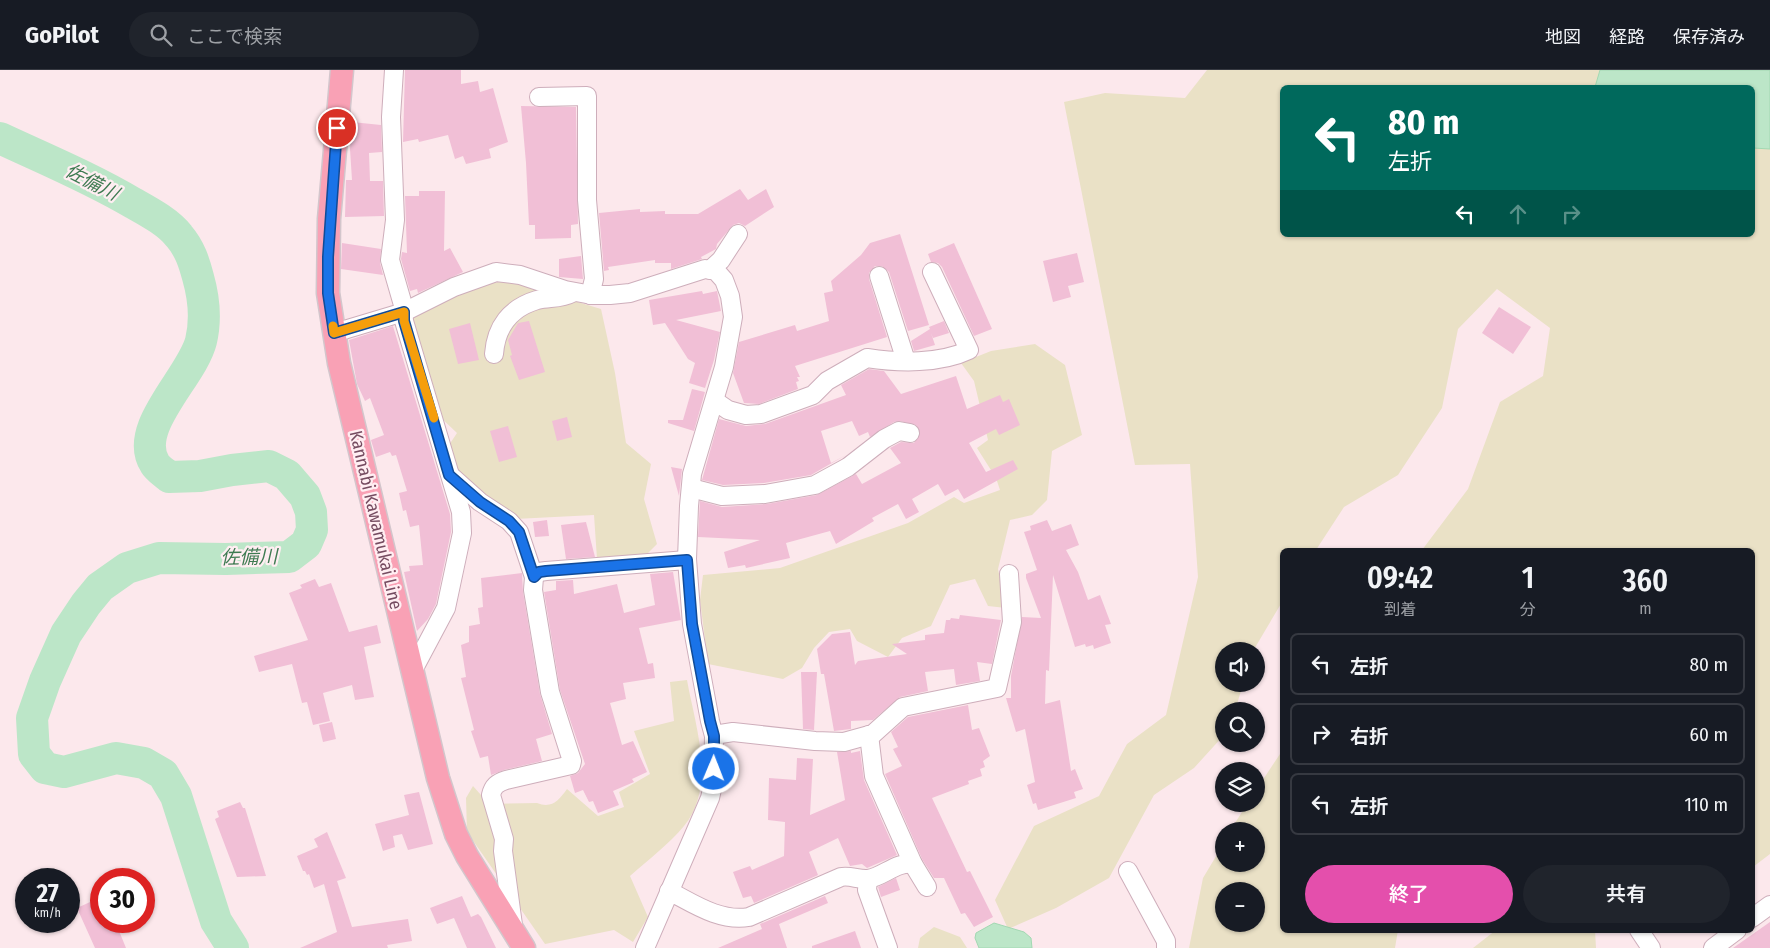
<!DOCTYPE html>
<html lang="ja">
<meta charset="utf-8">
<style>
:root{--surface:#171b24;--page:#20242c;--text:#f1f3f6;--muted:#9ea1a6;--line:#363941;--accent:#e44fac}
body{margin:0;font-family:"Fira Sans Condensed","Noto Sans JP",sans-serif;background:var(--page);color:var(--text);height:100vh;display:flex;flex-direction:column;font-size:19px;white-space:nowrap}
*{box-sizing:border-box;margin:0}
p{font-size:16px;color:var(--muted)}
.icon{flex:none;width:28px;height:28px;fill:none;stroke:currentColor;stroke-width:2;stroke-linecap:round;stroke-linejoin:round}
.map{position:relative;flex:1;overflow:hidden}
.sheet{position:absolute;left:1280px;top:478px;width:475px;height:385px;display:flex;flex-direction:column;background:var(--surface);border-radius:8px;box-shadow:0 1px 4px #0004}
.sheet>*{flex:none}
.guide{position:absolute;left:1280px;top:15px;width:475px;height:152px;border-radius:8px;box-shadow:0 1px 4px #0004;background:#00695c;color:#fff;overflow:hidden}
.fabs{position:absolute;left:1215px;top:572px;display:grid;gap:10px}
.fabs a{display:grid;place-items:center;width:50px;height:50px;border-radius:50%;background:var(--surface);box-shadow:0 1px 4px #0004;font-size:25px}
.speed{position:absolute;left:15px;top:798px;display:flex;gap:10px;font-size:25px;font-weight:700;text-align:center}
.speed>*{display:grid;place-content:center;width:65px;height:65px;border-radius:50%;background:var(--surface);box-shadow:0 1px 4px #0004;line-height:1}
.speed small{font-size:12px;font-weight:400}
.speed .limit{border:8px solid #d22;background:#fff;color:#111}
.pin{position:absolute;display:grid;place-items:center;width:42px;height:42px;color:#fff;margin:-21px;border:2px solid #fff;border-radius:50%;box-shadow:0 1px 5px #0007}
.me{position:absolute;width:55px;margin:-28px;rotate:1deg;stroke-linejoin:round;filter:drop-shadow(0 0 4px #0008)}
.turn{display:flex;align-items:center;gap:18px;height:105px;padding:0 25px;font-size:22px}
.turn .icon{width:65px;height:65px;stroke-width:2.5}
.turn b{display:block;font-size:35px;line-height:42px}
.lanes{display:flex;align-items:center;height:48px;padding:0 25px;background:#0003;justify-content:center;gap:25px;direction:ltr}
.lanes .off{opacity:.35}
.eta{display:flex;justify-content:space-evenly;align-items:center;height:85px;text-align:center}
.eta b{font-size:30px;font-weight:600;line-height:35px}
.primary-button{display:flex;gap:10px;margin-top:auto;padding:10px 25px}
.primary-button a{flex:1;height:58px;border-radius:30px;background:var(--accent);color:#fff;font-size:20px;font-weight:600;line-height:58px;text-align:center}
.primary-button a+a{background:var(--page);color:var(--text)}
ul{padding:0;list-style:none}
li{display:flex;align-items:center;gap:15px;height:62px;margin:0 10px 8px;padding:0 15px;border:2px solid var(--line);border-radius:8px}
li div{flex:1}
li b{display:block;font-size:19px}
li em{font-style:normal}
header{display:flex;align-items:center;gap:30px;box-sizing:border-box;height:70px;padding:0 25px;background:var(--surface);border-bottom:1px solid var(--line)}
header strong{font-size:24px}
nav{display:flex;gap:28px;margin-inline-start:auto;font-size:18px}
.search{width:350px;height:45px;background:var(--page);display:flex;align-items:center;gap:12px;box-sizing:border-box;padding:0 18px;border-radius:28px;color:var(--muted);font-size:19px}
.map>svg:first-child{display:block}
.green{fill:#eae1c6;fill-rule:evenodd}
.water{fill:#bce6c8;stroke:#a2d8b2}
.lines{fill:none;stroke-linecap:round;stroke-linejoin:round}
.river{stroke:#bce6c8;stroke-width:32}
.building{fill:#f1bfd6}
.minor-casing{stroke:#ceaebb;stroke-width:20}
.major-casing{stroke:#d3c6cc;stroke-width:25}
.minor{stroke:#fff;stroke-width:18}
.major{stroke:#f9a1b5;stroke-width:22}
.route-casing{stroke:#114b97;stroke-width:12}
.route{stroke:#1a73e8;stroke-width:9}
.slow{stroke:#f59e0b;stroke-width:9}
.labels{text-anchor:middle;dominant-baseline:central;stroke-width:4.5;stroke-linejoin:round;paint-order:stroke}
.street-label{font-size:18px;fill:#764c61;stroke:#ffeef2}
.water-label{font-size:19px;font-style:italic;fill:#3f7b52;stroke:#ffeef2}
</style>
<header>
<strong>GoPilot</strong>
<div class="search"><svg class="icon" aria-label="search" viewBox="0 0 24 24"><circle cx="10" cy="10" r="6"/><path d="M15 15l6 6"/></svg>ここで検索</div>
<nav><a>地図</a><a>経路</a><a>保存済み</a></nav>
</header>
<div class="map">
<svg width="1770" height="878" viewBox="0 0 1770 878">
<rect width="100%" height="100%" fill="#fce8ec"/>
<g class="green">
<path d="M1207 0H1770V784L1753 797 1752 480H1422L1468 419 1500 332 1543 306 1550 258 1497 219 1458 259 1442 338 1398 405 1344 437 1316 480H1282V532L1253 581H1224V614H1243L1235 641H1224V665L1194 698 1154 725 1109 808 1056 838 1008 859 995 830 1034 756 1099 726 1127 674 1166 645 1198 507 1190 394 1135 395 1064 32 1105 23 1185 28ZM1282 18H1752V165H1282Z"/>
<polygon points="507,211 601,239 615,303 626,373 651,394 644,429 657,474 643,488 597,489 594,445 515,449 451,401 447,378 457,363 437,344 409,249 478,215"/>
<polygon points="1035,274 1065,295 1082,365 1052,381 1047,430 1032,445 1010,450 998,499 1006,538 988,536 975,509 950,515 931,556 902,568 888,587 857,571 850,559 829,562 814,578 802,598 783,609 708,594 700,530 703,505 780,498 908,453 954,427 964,433 1000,420 996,408 977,378 988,370 974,311 961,293 991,281"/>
<path d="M687 610C695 655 717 716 684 756 669 774 648 790 630 806L648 847 633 872 614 860 545 874 467 762 466 728 473 716 489 734 537 733C552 739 559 730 567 719L598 746 624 737 619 722 650 704 634 661 674 651 670 612Z"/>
<path d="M1282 681V860H1398L1395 878H1189L1203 808 1224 773V794H1256V761H1230L1247 734H1256V720ZM1224 821H1256V854H1224Z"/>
<polygon points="934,857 960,867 967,878 918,878 920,868"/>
<polygon points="1496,860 1595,860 1596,878 1473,878"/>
</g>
<g class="water">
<polygon points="1600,0 1770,0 1770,79 1753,78 1752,18 1595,17"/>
<polygon points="994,853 1024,862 1031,868 1032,878 979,878 975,868 976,863"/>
</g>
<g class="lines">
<path class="river" d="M0 68C45 89 91 108 133 133 149 142 168 152 179 166 190 179 194 192 198 207 204 228 206 250 201 271 192 307 132 358 155 394 158 399 165 403 169 407L200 406 232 400 269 396 287 405 305 426 311 442 312 460 306 474 289 487 226 489 159 488 127 498 100 517 86 534 66 564 45 611 32 648 34 684 45 698 64 702 116 688 144 693 163 704 176 726 216 851 233 878"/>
</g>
<g class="building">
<polygon points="405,0 461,0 461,14 478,11 480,22 493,18 508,72 489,79 491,88 466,94 463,86 455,89 448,65 419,72 418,69 403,72"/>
<polygon points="521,36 576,37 578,154 571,155 571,168 535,169 535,155 529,155 526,93"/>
<polygon points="352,52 381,55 382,82 369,83 370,111 383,111 384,146 345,147 346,110 352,110 350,79"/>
<polygon points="740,119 748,130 766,119 774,137 745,156 739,153 733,155 717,174 716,179 701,187 702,189 671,199 671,193 655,193 655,190 608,197 609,200 604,201 599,143 640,139 640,142 665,141 665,144 698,144"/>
<polygon points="419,121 445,121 444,181 450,178 463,202 418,223 417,219 410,221 401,189 402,182 407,183 405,126 419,126"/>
<polygon points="900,164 929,255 908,261 889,202 882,196 875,196 869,203 869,209 887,267 795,296 800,307 797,307 799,311 796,312 798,319 759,334 744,333 733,303 739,272 795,255 797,261 829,251 824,223 833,221 831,211 861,185 870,173"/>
<polygon points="342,173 381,179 380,193 383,205 341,199"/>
<polygon points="954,173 992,259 974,266 942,197 938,193 931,192 928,184"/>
<polygon points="1077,183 1084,212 1068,216 1071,227 1053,232 1043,191"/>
<polygon points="581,186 583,209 559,207 559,189"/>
<polygon points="702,221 703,224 717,221 721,241 676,250 720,262 714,290 705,318 689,313 695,293 688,289 665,253 653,255 649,230"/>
<polygon points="1499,237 1531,257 1513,284 1482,263"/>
<polygon points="529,251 545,302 519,310 510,286 512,285 508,270 518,253"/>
<polygon points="944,251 949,263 933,268 931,263 935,275 914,281 911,271 930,259 929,257"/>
<polygon points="470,253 479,290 458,294 449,259"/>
<polygon points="393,256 450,444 451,462 436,534 428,549 417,561 404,502 410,501 409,496 423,495 419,455 410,457 406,440 403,441 399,423 407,421 396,385 392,386 390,382 376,387 371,370 384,365 370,328 365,331 357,314 349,270"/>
<polygon points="869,299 884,301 901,324 956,306 967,339 1000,325 1003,332 1009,329 1020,355 999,365 996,359 969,373 986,402 1013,390 1018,399 964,429 958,419 945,426 938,414 912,429 919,442 906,449 898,434 872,448 874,451 836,474 830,461 786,473 790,488 746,498 745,495 728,498 724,482 760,470 698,467 700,431 722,437 767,434 817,425 856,404 862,414 901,393 890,378 901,372 914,373 920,364 916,355 900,351 894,352 870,367 868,362 859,366 852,351 821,361 831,393 846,385 811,405 764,413 723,415 702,410 719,349 746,356 765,354 846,325 841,315"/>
<polygon points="692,319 705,322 694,361 668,353 668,350 683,350"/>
<polygon points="567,347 572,367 557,371 552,351"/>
<polygon points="508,356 517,387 499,392 490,361"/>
<polygon points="671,397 682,399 679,426"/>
<polygon points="547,450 549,466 535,467 533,452"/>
<polygon points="1047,450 1052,461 1071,454 1079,475 1066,480 1078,502 1088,530 1100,525 1111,554 1105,555 1111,573 1094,579 1093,575 1086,577 1085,574 1075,577 1053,505 1049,601 1046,600 1045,634 1060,630 1071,701 1075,699 1083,719 1074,722 1076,728 1038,740 1036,733 1033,734 1027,715 1035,712 1025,659 1016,662 1006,628 1011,628 1011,606 1022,547 1041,548 1026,508 1026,504 1037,500 1024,462 1031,460 1030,456"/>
<polygon points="586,452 595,487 566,489 561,455"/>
<polygon points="673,502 681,550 639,558 648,594 653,593 655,608 623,613 626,629 610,633 622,675 633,671 647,702 632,709 634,712 613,721 619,735 598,743 593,731 589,732 583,720 575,723 570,706 578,703 585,694 560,620 544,522 556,520 556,511 573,510 574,524 617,514 624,543 655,535 650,504"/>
<polygon points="522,503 523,522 540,624 552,664 536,669 542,691 504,700 491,705 488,686 480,688 471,661 474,660 461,608 466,607 461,575 469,572 469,556 480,554 478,538 483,537 481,508"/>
<polygon points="315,509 319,517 331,513 349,562 377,555 381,573 364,577 374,627 355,630 352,615 323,623 330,651 313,655 307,632 302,633 292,594 259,602 254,586 308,570 289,523 302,518 300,515"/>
<polygon points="960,545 1001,550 992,594 977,592 980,611 956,615 954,599 925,602 928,621 900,627 873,650 851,651 851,659 834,661 824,604 821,604 817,579 832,564 850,562 855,595 858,591 907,584 892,574 925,570 925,565 944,563 946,550 950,550 951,548 959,549"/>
<polygon points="801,602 817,602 814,660 803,659"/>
<polygon points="968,635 972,660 979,658 990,686 983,691 985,697 980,699 982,706 968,711 969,714 932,728 967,802 970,801 993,847 974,857 965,843 961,844 944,808 934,808 922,789 885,704 902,696 893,679 898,677 891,662 908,647"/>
<polygon points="332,652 336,669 323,672 319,655"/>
<polygon points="851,681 851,683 860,681 864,710 897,785 867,798 862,794 850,796 838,768 809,782 818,805 816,806 754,833 751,826 743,828 733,802 750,796 752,800 784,786 785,752 768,750 769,708 796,710 797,688 813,689 810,745 845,730 837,682"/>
<polygon points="419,722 433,774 408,780 402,764 393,766 395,777 383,781 375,754 409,745 404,725"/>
<polygon points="240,732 243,738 245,738 266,806 237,807 215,749 219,747 217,741"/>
<polygon points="327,762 346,808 337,811 352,857 408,849 412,871 387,875 388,878 300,878 337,862 324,814 314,818 309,804 307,805 305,801 303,801 297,786 318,777 314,769"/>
<polygon points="896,808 900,820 881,827 878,817"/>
<polygon points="462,826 471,847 478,844 481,847 496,878 467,878 454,848 437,854 430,838"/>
<polygon points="825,826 828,833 779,854 787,878 718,878 762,859 760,854"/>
<polygon points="101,827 101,851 115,851 126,878 95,878 77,838"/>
<polygon points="1770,852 1770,878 1733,878"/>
<polygon points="855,861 861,878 812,878 812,876"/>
</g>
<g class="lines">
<g class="minor-casing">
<g id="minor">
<polyline points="394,0 391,47 395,150 390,190 403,235 404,251 461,442 462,463 446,538 412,602"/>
<polyline points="539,27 587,26 587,130 594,209 590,225"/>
<polyline points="710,200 721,190 738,164"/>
<polyline points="879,206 906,291"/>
<polyline points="334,263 404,242 454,217 496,202 520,205 565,220 592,225 610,225 630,223 705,199 716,201 724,210 730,226 733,247 724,297 692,404 689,436 687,489 692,554 710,651 714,666 713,715 710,728 645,878"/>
<path d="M494 284C496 257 510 238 537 230 549 227 561 229 572 223"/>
<path d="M715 331 728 340 746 345 761 344 813 325 827 311 867 288C899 293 940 294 969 280L932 202"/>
<path d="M451 406 480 432 509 451 519 462 534 507 533 520 550 622 572 691 571 695 506 710C497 713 493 716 491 725L504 769 503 781 513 855"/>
<polyline points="691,418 722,426 765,424 815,415 848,397 884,369 899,361 910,363"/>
<polyline points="534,507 539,502 546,501 687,490"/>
<polyline points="714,665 733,662 815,671 844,672 873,664 903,637 997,618 1012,552 1009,504"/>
<polyline points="869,665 874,706 913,794 927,817"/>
<polyline points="1128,801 1166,871 1166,878"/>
<polyline points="868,809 867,820 888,878"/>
<path d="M669 821C694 834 720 852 749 847L841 807C850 805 859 810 868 809 883 807 897 791 913 794"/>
<polyline points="1752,848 1770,835"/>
<polyline points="1639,860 1651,878"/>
<polyline points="1713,878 1737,860"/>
</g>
</g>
<g class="major-casing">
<polyline id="major" points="342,0 329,149 328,223 339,293 438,708 456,764 467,786 524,878"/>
</g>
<use href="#minor" class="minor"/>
<use href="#major" class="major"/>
</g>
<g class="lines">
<g class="route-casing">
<polyline id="route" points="337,58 328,187 328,223 334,263 404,242 404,251 449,405 480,432 509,451 519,462 534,507 539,502 546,501 687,490 692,554 710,651 714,666 714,699"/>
</g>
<use href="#route" class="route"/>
<polyline class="slow" points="333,256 334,263 404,242 404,251 434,348"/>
</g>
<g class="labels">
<g class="street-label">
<text transform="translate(376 450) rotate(77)">Kannabi Kawamukai Line</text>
</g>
<g class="water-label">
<text transform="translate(92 112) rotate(27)">佐備川</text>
<text transform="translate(249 487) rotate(-1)">佐備川</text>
</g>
</g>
</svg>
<div class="fabs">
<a><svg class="icon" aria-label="sound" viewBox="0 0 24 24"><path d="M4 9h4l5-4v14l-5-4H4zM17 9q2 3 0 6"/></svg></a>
<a><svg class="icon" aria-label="search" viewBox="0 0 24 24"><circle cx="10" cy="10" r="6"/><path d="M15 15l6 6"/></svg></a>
<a><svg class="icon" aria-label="layers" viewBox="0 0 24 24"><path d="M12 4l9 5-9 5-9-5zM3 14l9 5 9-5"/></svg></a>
<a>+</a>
<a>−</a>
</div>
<div class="speed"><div>27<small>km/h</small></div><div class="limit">30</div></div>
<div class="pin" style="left:337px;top:58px;background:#d93025"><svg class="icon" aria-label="arrive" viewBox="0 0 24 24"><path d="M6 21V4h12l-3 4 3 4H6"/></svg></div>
<svg class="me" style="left:714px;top:699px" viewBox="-20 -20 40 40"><circle r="17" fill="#1a73e8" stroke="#fff" stroke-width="3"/><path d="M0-11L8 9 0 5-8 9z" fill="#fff"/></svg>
<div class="guide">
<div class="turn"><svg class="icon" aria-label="left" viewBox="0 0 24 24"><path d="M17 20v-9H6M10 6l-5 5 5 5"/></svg><div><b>80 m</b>左折</div></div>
<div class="lanes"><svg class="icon" aria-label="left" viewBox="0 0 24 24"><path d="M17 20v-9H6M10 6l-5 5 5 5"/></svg><svg class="icon off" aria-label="ahead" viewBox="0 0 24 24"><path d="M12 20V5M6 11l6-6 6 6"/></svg><svg class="icon off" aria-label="right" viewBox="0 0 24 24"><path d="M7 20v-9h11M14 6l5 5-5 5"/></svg></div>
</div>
<section class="sheet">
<div class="eta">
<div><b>09:42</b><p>到着</p></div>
<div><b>1</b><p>分</p></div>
<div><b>360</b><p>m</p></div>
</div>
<ul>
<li><svg class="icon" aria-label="left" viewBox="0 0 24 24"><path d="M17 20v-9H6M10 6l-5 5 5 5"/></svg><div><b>左折</b></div><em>80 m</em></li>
<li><svg class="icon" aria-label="right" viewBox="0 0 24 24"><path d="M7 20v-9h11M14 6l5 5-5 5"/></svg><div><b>右折</b></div><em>60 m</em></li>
<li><svg class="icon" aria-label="left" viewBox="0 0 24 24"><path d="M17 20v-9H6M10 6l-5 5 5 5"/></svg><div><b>左折</b></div><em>110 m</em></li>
</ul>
<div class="primary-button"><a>終了</a><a>共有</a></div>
</section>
</div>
